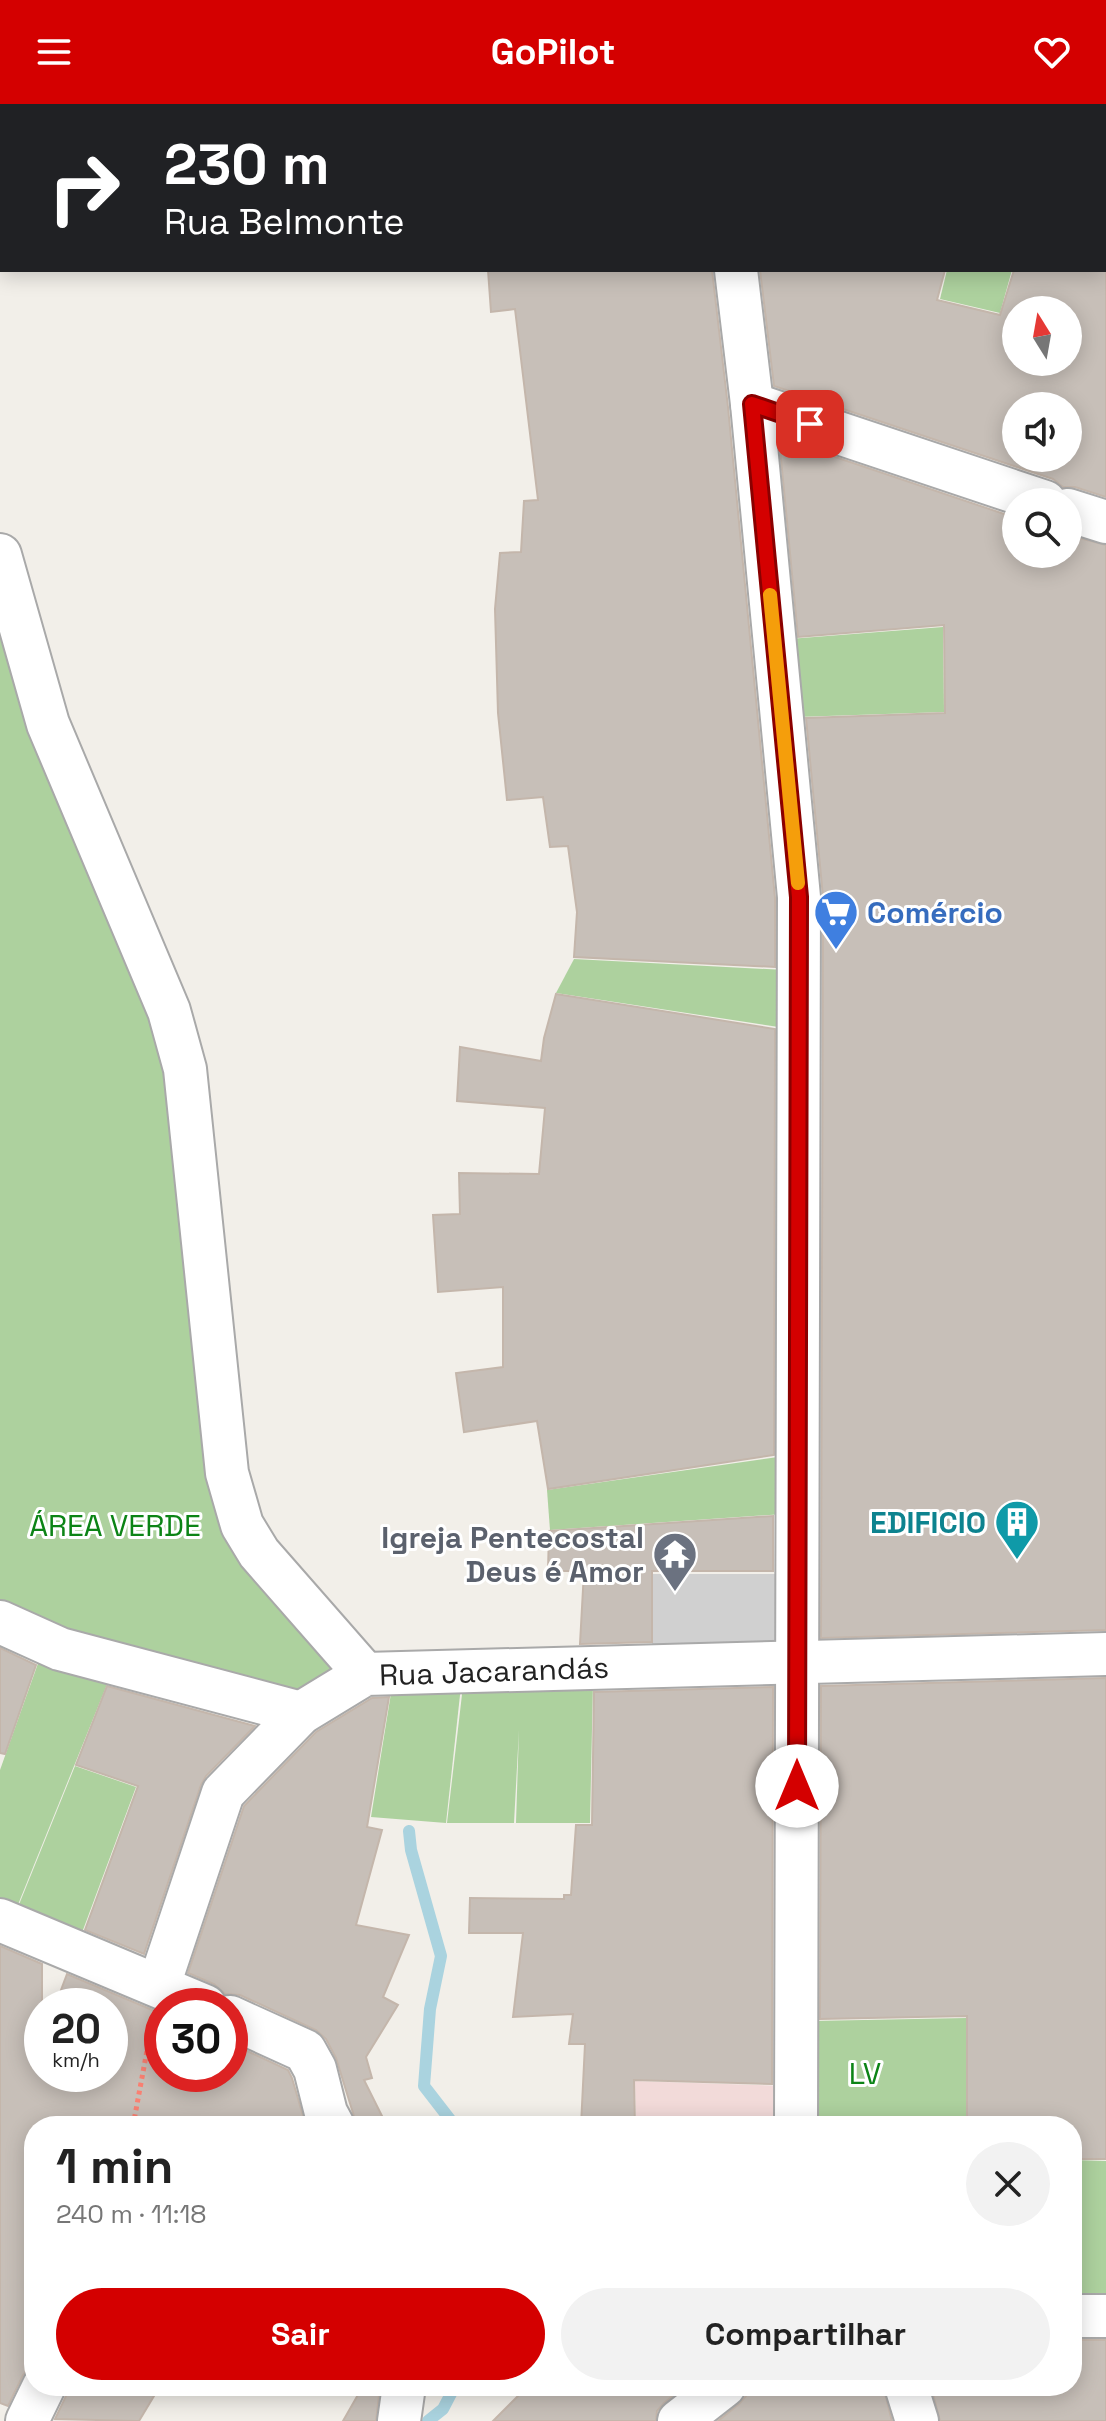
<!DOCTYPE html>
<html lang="pt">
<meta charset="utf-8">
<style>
:root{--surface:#fff;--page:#f2f2f2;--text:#222;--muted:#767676;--accent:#d40000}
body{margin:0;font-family:"Space Grotesk",sans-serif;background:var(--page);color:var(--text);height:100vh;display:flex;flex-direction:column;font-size:30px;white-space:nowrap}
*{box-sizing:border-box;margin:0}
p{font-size:26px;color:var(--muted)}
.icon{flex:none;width:44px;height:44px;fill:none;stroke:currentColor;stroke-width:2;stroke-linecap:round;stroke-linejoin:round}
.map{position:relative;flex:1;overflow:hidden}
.sheet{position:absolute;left:24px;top:2012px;width:1058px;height:280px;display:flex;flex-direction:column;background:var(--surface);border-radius:32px;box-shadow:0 4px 20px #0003}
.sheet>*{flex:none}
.top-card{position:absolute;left:0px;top:0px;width:1106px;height:168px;box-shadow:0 4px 20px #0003;background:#202124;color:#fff;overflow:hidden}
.needle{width:52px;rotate:349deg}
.buttons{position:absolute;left:1002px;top:192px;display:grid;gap:16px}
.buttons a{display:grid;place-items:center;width:80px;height:80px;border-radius:50%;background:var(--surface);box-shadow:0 4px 20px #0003;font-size:40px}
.speed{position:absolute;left:24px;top:1884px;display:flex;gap:16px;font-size:40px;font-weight:700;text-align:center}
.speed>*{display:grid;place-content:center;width:104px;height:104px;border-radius:50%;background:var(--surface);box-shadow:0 4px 20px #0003;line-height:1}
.speed small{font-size:20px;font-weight:400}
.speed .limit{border:12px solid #d22;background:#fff;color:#111}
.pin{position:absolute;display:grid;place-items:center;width:68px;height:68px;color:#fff;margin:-34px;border-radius:16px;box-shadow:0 4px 12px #0006}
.me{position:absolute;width:88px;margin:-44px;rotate:0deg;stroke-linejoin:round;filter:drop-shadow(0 0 6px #0008)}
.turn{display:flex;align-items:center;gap:28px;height:168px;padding:0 32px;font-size:36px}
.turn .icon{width:104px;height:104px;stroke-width:2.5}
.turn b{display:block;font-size:56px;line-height:68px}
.round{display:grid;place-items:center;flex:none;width:84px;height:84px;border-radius:42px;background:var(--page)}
.headline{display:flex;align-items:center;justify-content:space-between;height:136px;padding:0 32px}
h1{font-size:48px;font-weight:700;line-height:60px}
.primary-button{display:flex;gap:16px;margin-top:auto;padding:16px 32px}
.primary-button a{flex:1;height:92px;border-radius:48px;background:var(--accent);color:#fff;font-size:32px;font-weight:700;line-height:92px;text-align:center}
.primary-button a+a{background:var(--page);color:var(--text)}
header{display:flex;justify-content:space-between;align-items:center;height:104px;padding:0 32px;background:var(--accent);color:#fff;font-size:36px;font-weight:700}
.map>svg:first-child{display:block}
.commercial{fill:#f2dad9}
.religious{fill:#d0d0d0}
.forest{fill:#add19e}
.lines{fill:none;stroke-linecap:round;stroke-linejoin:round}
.stream{stroke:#aad3df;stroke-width:12}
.building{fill:#c7bfb8;stroke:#c4b6ab;stroke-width:2;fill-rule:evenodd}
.minor-casing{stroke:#a9a9a9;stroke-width:46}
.path{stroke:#fa8072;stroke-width:5;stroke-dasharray:4 4;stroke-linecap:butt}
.minor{stroke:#fff;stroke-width:42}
.route-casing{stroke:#8a0000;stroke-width:20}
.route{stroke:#d40000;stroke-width:14}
.slow{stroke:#f59e0b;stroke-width:14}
.labels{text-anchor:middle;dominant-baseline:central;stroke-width:6;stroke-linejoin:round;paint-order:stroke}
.shop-label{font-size:30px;font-weight:bold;fill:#366cbe;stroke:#fff;text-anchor:start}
.culture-label{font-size:30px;font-weight:bold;fill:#0d838f;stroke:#fff;text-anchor:end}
.park-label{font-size:30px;fill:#0c8416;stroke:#fff}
.worship-label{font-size:30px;font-weight:bold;fill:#5b616d;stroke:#fff;text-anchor:end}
.street-label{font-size:30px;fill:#222;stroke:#fff}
</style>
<header><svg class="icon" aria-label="menu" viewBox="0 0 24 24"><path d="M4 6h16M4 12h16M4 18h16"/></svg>GoPilot<svg class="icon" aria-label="heart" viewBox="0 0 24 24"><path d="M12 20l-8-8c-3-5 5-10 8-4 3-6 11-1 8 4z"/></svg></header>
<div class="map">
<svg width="1106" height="2317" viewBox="0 0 1106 2317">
<rect width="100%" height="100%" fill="#f2efe9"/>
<polygon class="commercial" points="635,1977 783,1982 783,2022 636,2022"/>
<g class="religious">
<polygon points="304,0 697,0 701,2 304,2"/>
<polygon points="653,1470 784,1470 784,1545 652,1549"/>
</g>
<g class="forest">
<polygon points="947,166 1012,166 1000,209 940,195"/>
<polygon points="0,509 161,924 188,1122 196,1280 237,1429 351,1569 293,1596 91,1544 0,1500"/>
<polygon points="943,523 944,608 797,613 789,535"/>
<polygon points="574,855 785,866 785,924 556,889"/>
<polygon points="785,1352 784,1410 550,1426 547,1386"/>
<polygon points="41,1551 110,1573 15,1808 0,1802 0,1666"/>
<polygon points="593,1578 590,1719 516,1719 519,1626 514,1719 447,1719 463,1582"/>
<polygon points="461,1582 446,1719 371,1713 392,1583"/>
<polygon points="75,1662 136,1683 80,1834 16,1808"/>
<polygon points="966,1914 966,2022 811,2022 812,1917"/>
<polygon points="1072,2056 1106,2057 1106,2199 1072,2199"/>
</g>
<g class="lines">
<g class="stream">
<polyline points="409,1727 411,1746 441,1852 430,1905 424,1982 455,2022"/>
<polyline points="428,2317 443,2305 455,2282"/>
</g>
</g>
<g class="building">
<polygon points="488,166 712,166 728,303 775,794 775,863 574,853 577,808 568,742 550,743 543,693 507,696 498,609 495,505 500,449 521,448 524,397 538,396 515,205 491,208"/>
<path d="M760 166H945L937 196 1000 211 1014 166H1106V393L1075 383H1063L1053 375 774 282ZM1016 206H1068V258H1016ZM1016 302H1068V354H1016Z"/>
<polygon points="779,334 1016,414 1016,450 1068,450 1068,431 1106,441 1106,1526 821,1534 823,793 806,614 945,609 944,521 798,533"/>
<polygon points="556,890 775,925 774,1351 548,1385 537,1317 464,1328 456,1269 503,1263 503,1183 438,1188 433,1111 460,1110 459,1069 539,1070 545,1004 457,997 460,943 541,957 544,934"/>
<polygon points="773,1412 773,1467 652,1467 652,1538 580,1540 584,1467 548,1467 549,1427"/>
<polygon points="0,1544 36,1561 5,1650 0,1649"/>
<polygon points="1106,1574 1106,2055 1072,2055 1072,2022 967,2022 967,1912 820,1915 821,1582"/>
<polygon points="107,1582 255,1622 206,1672 201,1681 144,1850 85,1826 138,1682 76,1661"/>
<polygon points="773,1583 772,1980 634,1976 635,2022 581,2022 585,1940 569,1940 573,1910 513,1913 523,1829 469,1829 470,1794 564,1795 564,1791 571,1791 576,1721 592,1721 594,1588"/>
<polygon points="389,1593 367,1723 382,1726 356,1821 409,1831 383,1893 398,1901 366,1953 372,1974 364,1976 387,2022 357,2022 336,1954 326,1935 316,1926 240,1891 225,1890 214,1880 188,1869 244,1702 316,1628 372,1594"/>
<polygon points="0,1842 42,1860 42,1970 110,1970 110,1902 55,1902 67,1870 162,1910 162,1970 230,1970 230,1939 288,1966 292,1974 306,2022 34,2022 34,2261 23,2271 8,2302 0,2299"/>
<polygon points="1072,2236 1106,2236 1106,2317 940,2317 931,2282 1072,2282"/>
<polygon points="68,2282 160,2282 139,2317 55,2315 66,2292"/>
<polygon points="363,2282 380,2282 376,2317 343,2317"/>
<polygon points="528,2282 685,2282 664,2299 657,2307 656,2317 493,2317"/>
<polygon points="747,2282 883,2282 892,2317 718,2317 739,2300 746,2292"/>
</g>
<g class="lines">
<g class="minor-casing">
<g id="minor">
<polyline points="716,0 716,2"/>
<polyline points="736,166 752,300 799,793 796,2022"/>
<polyline points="752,300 1045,398"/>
<polyline points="1068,406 1106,418"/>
<polyline points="0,451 48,620 169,907 185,965 227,1369 242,1421 259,1449 365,1570"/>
<polyline points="0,1518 60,1545 301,1609"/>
<polyline points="0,1816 205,1902"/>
<polyline points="159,1881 223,1689 301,1609 365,1570 1106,1550"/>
<polyline points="230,1913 305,1947 315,1965 326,2009 333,2022"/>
<polyline points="1072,2212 1106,2212"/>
<polyline points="906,2282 917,2317"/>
<polyline points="27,2317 44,2282"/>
<polyline points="399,2317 404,2282"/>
<polyline points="679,2317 724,2282"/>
</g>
</g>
<polyline class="path" points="133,2022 151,1925"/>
<use href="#minor" class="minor"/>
</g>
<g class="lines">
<g class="route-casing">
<polyline id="route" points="797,1682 799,793 752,300 810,320"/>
</g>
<use href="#route" class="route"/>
<polyline class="slow" points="770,491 798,779"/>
</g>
<defs>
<g id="supermarket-pin" transform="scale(2.3)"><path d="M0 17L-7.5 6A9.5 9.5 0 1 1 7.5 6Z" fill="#3f7fe0" stroke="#fff"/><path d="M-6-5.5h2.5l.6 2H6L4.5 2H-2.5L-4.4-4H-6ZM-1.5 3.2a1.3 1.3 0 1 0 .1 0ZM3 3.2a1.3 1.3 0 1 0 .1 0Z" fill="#fff"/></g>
<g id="building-pin" transform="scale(2.3)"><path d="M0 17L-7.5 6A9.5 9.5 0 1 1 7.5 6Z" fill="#0f9aa8" stroke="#fff"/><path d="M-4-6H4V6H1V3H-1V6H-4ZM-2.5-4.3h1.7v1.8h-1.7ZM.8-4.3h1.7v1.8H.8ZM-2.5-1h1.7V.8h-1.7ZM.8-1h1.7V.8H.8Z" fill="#fff"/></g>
<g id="temple-pin" transform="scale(2.3)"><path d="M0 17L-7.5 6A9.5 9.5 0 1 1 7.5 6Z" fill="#6b7280" stroke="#fff"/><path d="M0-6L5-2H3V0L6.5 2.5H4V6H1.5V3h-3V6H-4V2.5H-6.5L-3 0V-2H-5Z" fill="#fff"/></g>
</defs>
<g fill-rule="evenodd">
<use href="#supermarket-pin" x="836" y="808"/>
<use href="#building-pin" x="1017" y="1418"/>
<use href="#temple-pin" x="675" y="1450"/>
</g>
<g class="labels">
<g class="shop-label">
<text x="867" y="808">Comércio</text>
</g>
<g class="culture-label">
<text x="986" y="1418">EDIFICIO</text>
</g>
<g class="park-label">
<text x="115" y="1421">ÁREA VERDE</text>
<text x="865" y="1969">LV</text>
</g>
<g class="worship-label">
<text x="644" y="1433">Igreja Pentecostal<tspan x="644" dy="34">Deus é Amor</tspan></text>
</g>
<g class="street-label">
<text transform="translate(494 1567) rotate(-2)">Rua Jacarandás</text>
</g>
</g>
</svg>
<div class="buttons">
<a><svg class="needle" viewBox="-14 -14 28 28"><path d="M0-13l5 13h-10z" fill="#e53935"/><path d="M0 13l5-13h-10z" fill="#767676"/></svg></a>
<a><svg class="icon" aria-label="sound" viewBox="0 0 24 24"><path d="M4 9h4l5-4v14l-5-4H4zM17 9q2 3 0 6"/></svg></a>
<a><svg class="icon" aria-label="search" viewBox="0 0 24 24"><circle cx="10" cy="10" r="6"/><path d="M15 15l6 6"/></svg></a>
</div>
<div class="speed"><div>20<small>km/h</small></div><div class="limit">30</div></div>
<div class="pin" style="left:810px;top:320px;background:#d93025"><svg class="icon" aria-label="arrive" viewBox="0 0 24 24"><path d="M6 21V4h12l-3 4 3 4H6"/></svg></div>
<svg class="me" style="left:797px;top:1682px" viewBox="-20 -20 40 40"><circle r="19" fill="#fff"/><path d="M0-13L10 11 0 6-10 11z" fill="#d40000"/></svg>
<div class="top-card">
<div class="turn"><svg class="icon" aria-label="right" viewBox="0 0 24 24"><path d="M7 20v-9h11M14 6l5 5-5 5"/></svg><div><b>230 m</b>Rua Belmonte</div></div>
</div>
<section class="sheet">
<div class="headline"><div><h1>1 min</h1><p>240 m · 11:18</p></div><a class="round"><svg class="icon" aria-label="close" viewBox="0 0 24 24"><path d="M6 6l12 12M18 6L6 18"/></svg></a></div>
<div class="primary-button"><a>Sair</a><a>Compartilhar</a></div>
</section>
</div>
